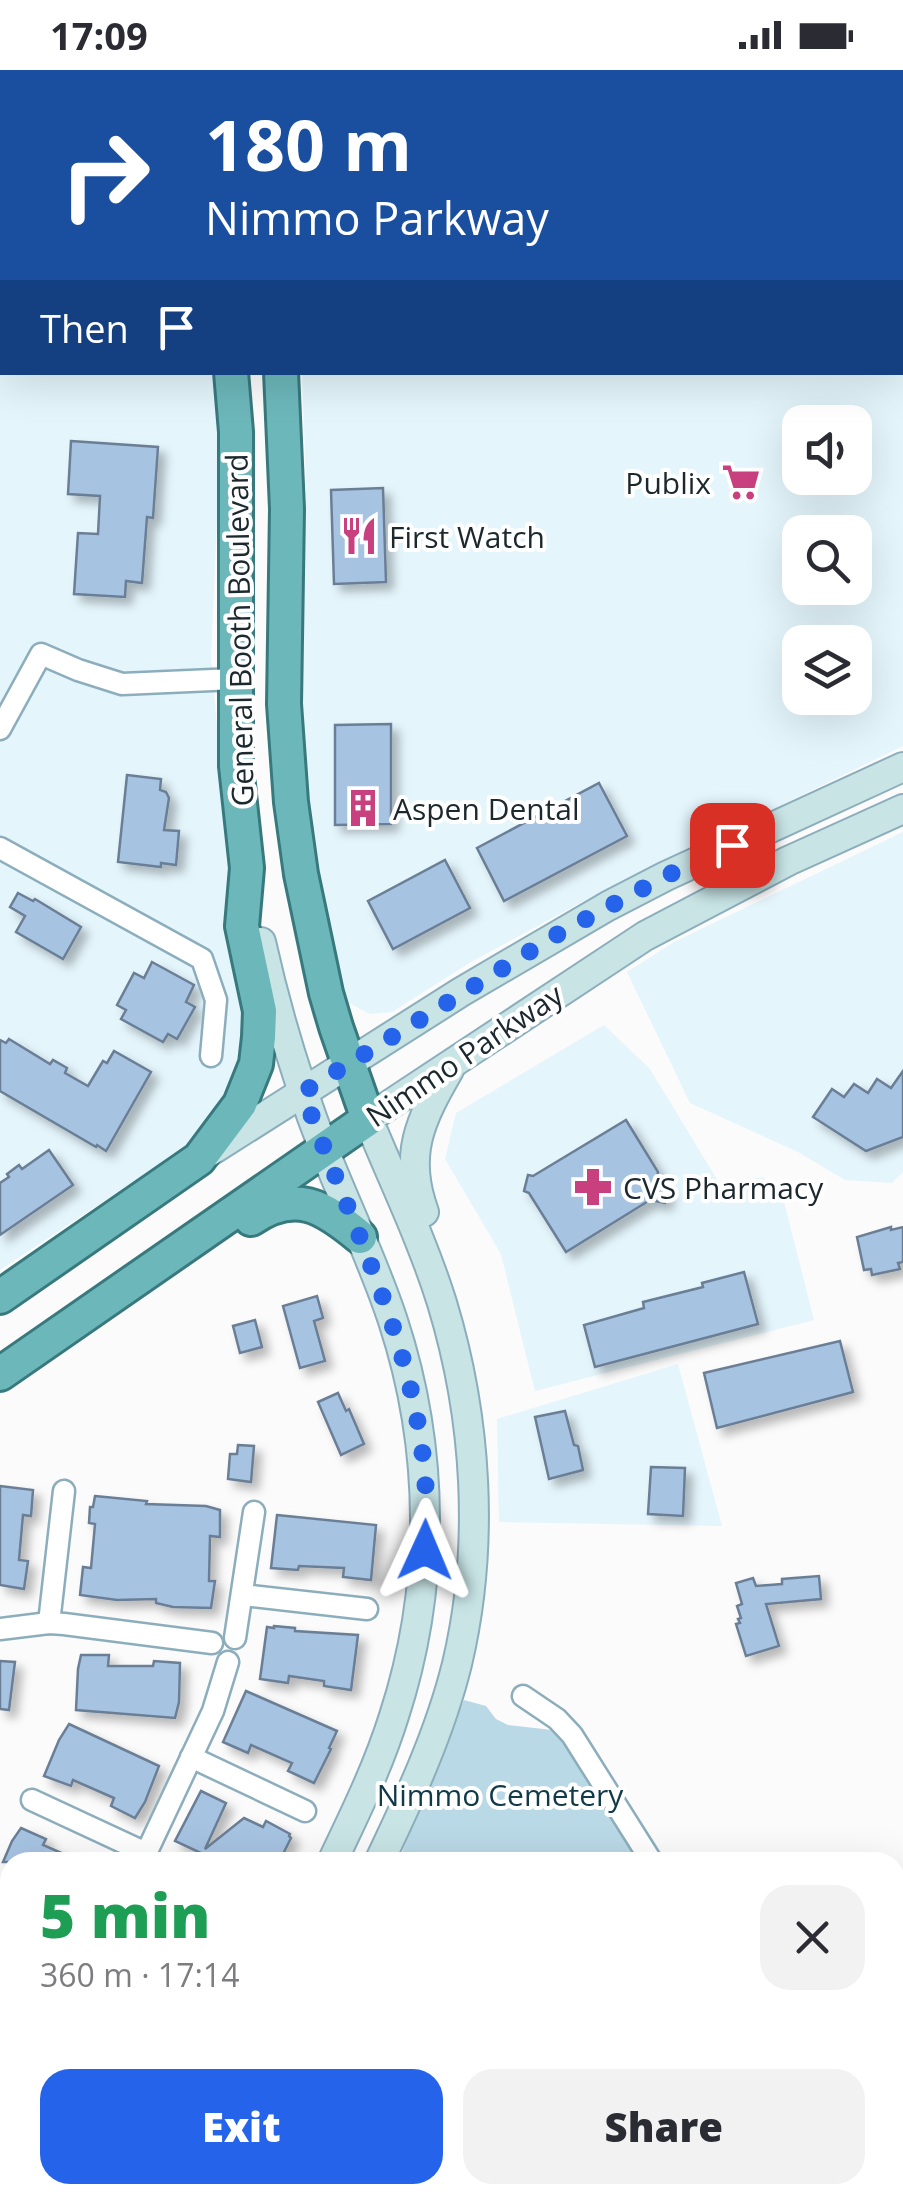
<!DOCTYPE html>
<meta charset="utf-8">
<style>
:root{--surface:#fff;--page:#f2f2f3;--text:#2b2b33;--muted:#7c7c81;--accent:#2563eb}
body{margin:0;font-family:"Open Sans",sans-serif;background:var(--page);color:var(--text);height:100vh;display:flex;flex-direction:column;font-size:38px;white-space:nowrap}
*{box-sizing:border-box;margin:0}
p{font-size:32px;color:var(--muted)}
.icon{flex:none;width:55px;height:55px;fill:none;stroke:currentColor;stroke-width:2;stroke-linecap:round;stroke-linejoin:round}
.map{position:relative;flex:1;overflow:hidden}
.side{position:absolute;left:0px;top:1782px;width:905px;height:352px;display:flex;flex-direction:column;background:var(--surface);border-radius:30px 30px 0 0;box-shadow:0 10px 40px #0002}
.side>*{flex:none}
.hud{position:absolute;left:0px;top:0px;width:905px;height:305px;box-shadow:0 10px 40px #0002;background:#1a4fa0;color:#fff;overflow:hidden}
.tools{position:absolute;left:782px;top:335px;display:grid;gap:20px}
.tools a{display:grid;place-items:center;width:90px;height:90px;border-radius:20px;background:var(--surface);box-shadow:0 10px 40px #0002;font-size:50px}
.pin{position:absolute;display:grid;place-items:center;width:85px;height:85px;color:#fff;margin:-42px;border-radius:20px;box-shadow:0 5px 15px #0006}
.me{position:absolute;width:110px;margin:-55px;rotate:1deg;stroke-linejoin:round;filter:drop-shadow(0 0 8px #0008)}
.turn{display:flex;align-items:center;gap:35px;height:210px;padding:0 40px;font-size:45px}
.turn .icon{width:130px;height:130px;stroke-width:2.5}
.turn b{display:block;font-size:70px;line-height:85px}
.then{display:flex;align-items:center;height:95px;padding:0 40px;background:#0003;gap:20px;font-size:38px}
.round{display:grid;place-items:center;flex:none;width:105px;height:105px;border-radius:30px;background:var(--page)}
.head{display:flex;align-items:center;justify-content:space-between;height:170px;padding:0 40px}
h1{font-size:60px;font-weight:800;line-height:75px;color:#1e9e55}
.cta{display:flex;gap:20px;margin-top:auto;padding:20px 40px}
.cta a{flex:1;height:115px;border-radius:30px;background:var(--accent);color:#fff;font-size:40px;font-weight:800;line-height:115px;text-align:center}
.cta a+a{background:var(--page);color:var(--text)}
.status{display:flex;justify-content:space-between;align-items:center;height:70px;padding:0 50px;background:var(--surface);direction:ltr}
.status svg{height:28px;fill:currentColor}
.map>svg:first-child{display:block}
.built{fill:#e4f5fc;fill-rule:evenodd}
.green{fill:#bad9e6}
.building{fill:#a6c3e2;stroke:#6b7f96;stroke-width:2.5;filter:url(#shadow)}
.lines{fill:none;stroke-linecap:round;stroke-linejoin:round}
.minor-casing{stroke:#8caebc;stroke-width:25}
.secondary-casing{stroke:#8caebc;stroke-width:32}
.trunk-casing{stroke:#38797e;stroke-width:38}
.minor{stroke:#fff;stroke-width:20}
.secondary{stroke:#c8e4e5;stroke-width:28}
.trunk{stroke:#6cb7ba;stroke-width:32}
.route{stroke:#2563eb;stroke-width:18;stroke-dasharray:0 32.4}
.labels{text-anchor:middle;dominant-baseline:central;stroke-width:8;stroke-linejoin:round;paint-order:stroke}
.poi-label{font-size:30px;fill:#1b282e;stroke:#fff;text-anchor:start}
.street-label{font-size:30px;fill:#1b282e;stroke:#fff}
.park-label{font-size:30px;fill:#113a48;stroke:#fff}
</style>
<div class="status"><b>17:09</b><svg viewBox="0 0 49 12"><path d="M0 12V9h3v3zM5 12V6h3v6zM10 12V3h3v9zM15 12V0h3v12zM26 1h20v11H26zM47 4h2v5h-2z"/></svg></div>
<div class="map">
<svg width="903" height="2133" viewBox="0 0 903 2133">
<defs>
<filter id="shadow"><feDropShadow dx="7" dy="7" stdDeviation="5" flood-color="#0004"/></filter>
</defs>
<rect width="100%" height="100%" fill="#fbfbfb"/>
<g class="built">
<polygon points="0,0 170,0 170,2 2,2 2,302 218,303 222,337 211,587 235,870 246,951 236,1013 199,1068 0,1200"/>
<path d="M903 267V676L582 832 471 892 392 942 370 944 345 931 339 920 315 813 299 658 306 415 302 303 902 302ZM800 352H855V408H800ZM800 462H855V518H800ZM800 572H855V628H800Z"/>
<polygon points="903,762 903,1102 892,1113 845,1110 798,1082 690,1033 627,902 674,872"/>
<polygon points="604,955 650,999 721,1116 763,1107 783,1128 814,1250 535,1321 501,1184 445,1089 456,1043"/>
<polygon points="678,1294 722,1456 499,1452 497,1349"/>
</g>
<polygon class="green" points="464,1630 486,1636 496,1649 508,1655 552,1660 566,1675 638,1792 398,1792"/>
<g class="building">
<polygon points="71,371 158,377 153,448 147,447 142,513 126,511 125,527 74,524 78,463 98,464 100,426 68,424"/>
<polygon points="383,418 386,512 334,514 331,420"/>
<polygon points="391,654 391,754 335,755 335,655"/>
<polygon points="127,705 161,709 160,720 166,722 169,728 164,760 179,761 176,795 161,793 161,797 118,792"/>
<polygon points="599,713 627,766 504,831 477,778"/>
<polygon points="445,790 470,838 393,879 368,831"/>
<polygon points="18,823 33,831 35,829 81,857 63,889 16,862 25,846 10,837"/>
<polygon points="152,892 194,915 186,932 195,937 177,969 168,964 163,972 121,949 126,940 117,935 134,903 144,908"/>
<polygon points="9,969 50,994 53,990 67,998 65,1003 88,1016 103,991 107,993 114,981 151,1002 106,1081 97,1075 96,1077 0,1021 0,970 6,973"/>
<polygon points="903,1001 903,1067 866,1081 813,1047 832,1019 844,1027 854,1014 868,1023 877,1009 891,1018"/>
<polygon points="626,1050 658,1102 656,1115 667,1119 665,1133 650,1130 566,1182 529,1123 524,1121 528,1105 533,1106"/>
<polygon points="49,1080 73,1115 0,1165 0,1113 9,1107 7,1104 19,1095 22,1099"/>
<polygon points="891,1157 891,1160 903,1157 903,1192 898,1193 900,1199 872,1205 871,1199 864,1200 857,1167"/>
<polygon points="744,1202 758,1254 595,1297 584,1255 644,1238 643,1232 703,1217 702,1213"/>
<polygon points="317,1226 323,1248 314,1251 325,1291 300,1298 283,1236"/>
<polygon points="255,1250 262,1277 240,1283 233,1256"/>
<polygon points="840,1271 853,1322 717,1358 704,1303"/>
<polygon points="338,1323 346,1341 349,1339 364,1374 341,1385 318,1332"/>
<polygon points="565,1341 574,1375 578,1376 583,1400 549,1409 535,1347"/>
<polygon points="238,1375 254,1376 251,1412 228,1409 230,1384 237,1384"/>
<polygon points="651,1397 685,1398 683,1446 648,1444"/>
<polygon points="0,1416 33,1420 31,1446 23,1445 19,1490 28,1491 24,1519 0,1515"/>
<polygon points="95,1426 147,1431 146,1434 206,1436 220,1440 220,1467 210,1466 209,1511 215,1511 211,1538 173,1537 156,1533 156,1529 117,1530 80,1525 83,1497 91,1498 95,1454 89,1453 90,1437 93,1437"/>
<polygon points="277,1445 376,1455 371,1510 343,1507 344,1498 299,1496 298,1500 271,1498"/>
<polygon points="819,1506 821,1529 766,1534 779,1576 746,1586 736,1554 740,1553 738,1549 741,1548 737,1536 742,1534 736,1513 753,1508 756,1516 782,1514 782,1509"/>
<polygon points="274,1556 295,1558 295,1561 358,1565 351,1620 324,1616 324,1611 289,1606 288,1613 260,1609 267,1557 274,1558"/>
<polygon points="81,1585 109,1585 108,1596 153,1596 154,1591 180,1593 179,1632 175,1648 76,1640 78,1599"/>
<polygon points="0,1591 15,1592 9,1640 0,1639"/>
<polygon points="246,1621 337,1661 329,1678 331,1679 314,1713 288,1701 292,1693 251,1675 248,1683 223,1672"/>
<polygon points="69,1654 159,1696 145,1732 135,1748 111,1736 114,1728 73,1710 71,1716 44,1706 59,1670"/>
<polygon points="201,1721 226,1733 205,1779 244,1748 263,1757 266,1751 290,1764 289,1766 291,1768 279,1792 220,1792 175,1771"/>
<polygon points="21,1758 46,1769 43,1775 82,1792 3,1792 12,1771"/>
</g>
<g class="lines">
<g class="minor-casing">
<g id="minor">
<polyline points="389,0 390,2"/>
<polyline points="732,0 733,2"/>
<polyline points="0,659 41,584 78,600 122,614 235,609"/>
<polyline points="0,778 202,889 216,930 211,986"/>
<polyline points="243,1525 367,1539"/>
<polyline points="49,1553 64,1421"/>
<polyline points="0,1559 49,1553 64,1554 212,1573"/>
<polyline points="235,1568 254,1442"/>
<polyline points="523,1626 557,1649 572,1665 652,1792"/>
<polyline points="191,1687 305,1741"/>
<polyline points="32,1730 146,1783"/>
<polyline points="142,1792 213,1641 228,1592"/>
<polyline points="0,1931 10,1936"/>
<polyline points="895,1991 903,1992"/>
<polyline points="48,2125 51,2133"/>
<polyline points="75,2125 80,2133"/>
</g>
</g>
<g class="secondary-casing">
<g id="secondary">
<path d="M261 872C277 944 298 1013 325 1082 347 1138 374 1193 393 1251 435 1379 436 1517 394 1646 378 1697 355 1744 332 1792"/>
<polyline points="209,1082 461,922 608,836 666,806 903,697"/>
<path d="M424 1142C403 1085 420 1050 449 1000"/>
<path d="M379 1792C409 1729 440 1663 457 1594 485 1476 477 1348 442 1233 422 1169 393 1110 368 1049L645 866 788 791 903 739"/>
<polyline points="175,2133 178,2125"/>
<polyline points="222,2133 225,2125"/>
</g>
</g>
<g class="trunk-casing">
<g id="trunk">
<polyline points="187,0 187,2"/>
<polyline points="241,0 241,2"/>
<path d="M251 1149C295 1119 323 1136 360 1167"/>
<polyline points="0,1227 199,1089 240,1034 256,994 259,967 260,941 242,856 247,798 236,696 236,362 231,302"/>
<polyline points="0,1304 368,1049 336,957 326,923 301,804 291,732 284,634 287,439 281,302"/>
</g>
</g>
<use href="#minor" class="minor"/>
<use href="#secondary" class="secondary"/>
<use href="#trunk" class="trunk"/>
</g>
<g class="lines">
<path class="route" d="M425 1480C438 1314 357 1173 303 1022L558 864 666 806 732 775"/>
</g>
<defs>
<g id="supermarket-bare" transform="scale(3)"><path d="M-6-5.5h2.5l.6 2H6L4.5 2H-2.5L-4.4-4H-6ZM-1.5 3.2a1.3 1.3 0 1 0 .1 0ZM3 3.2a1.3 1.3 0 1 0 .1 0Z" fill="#c8407e" stroke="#fff" stroke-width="2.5" paint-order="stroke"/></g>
<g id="restaurant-bare" transform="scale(3)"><path d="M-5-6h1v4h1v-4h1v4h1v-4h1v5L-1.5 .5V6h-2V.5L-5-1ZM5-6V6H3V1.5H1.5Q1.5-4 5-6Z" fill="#c8407e" stroke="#fff" stroke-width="2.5" paint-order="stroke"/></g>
<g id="building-bare" transform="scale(3)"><path d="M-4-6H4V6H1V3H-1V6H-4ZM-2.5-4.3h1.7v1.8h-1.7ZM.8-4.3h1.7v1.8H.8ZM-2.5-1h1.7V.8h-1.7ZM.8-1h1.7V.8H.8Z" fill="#c8407e" stroke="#fff" stroke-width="2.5" paint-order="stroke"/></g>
<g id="pharmacy-bare" transform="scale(3)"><path d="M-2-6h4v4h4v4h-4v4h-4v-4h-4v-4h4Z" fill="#c8407e" stroke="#fff" stroke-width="2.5" paint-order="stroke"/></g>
</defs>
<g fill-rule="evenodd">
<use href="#supermarket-bare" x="741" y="412"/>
<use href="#restaurant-bare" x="359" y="466"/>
<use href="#building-bare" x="363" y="738"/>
<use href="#pharmacy-bare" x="593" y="1117"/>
</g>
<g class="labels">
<g class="poi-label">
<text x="711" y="412" text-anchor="end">Publix</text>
<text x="389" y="466">First Watch</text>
<text x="393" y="738">Aspen Dental</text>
<text x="623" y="1117">CVS Pharmacy</text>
</g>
<g class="street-label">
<text transform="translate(239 560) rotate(-91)">General Booth Boulevard</text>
<text transform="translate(464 985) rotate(-34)">Nimmo Parkway</text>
</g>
<g class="park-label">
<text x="500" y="1724">Nimmo Cemetery</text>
</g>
</g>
</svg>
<div class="tools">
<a><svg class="icon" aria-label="sound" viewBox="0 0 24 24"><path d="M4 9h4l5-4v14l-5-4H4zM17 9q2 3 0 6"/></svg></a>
<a><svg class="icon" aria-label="search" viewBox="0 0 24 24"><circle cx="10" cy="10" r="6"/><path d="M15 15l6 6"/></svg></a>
<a><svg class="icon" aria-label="layers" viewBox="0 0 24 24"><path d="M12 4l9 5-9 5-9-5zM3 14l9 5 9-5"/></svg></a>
</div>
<div class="pin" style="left:732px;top:775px;background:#d93025"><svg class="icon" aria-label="arrive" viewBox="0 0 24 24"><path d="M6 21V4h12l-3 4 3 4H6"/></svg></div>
<svg class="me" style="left:425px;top:1480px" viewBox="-20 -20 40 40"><path d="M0-17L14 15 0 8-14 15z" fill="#2563eb" stroke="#fff" stroke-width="4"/></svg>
<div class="hud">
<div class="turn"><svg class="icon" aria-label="right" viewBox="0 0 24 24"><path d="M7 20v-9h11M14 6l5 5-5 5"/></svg><div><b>180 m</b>Nimmo Parkway</div></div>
<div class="then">Then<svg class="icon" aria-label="arrive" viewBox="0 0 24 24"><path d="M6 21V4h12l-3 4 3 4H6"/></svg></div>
</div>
<section class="side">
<div class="head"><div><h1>5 min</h1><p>360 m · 17:14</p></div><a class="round"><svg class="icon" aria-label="close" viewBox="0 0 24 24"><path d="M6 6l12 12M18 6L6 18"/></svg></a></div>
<div class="cta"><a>Exit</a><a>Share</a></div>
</section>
</div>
